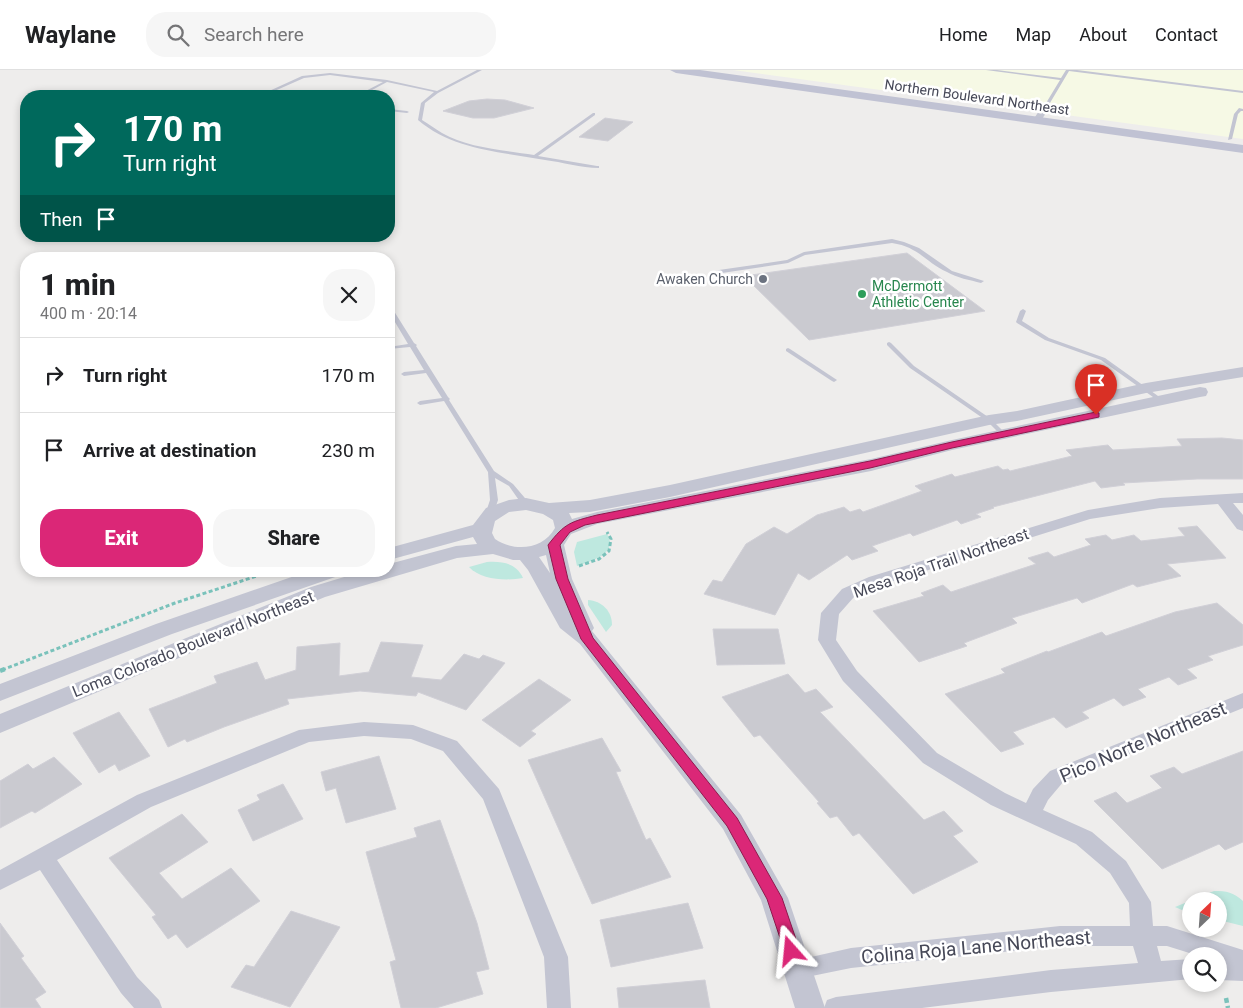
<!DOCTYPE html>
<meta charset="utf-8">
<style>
:root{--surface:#fff;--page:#f6f6f6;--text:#202124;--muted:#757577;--line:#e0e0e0;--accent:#db2777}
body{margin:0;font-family:Roboto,sans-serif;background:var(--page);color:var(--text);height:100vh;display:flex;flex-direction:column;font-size:19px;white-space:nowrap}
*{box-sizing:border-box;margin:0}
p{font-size:16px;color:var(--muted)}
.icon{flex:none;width:28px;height:28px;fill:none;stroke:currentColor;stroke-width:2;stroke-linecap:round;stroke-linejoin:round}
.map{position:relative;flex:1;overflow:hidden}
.drawer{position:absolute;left:20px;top:182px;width:375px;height:325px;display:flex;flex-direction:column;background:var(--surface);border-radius:20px;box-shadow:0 2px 8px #0003}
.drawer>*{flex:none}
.hud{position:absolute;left:20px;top:20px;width:375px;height:152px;border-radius:20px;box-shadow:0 2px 8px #0003;background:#00695c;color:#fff;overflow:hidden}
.needle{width:32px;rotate:25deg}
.tools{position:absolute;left:1182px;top:822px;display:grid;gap:10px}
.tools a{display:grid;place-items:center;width:45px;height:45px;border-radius:50%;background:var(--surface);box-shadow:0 2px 8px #0003;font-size:25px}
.pin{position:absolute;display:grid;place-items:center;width:42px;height:42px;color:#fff;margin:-51px -21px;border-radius:50% 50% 50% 0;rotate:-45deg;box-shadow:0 0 5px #0007}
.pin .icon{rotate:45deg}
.me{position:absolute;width:55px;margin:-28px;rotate:342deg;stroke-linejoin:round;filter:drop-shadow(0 0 4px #0008)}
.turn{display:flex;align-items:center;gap:18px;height:105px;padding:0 20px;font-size:22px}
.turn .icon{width:65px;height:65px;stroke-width:2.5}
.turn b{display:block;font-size:35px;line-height:42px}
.then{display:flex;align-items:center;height:48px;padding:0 20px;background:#0003;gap:10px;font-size:19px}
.round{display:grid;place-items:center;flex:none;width:52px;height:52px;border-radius:20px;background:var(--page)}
.headline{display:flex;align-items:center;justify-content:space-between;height:85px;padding:0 20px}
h1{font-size:30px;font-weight:800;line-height:38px}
.primary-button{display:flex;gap:10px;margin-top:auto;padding:10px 20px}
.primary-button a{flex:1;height:58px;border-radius:20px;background:var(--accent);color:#fff;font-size:20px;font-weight:800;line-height:58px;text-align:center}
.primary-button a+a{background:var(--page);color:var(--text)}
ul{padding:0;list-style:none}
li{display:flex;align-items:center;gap:15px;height:75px;padding:0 20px;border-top:1px solid var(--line)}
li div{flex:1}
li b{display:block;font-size:19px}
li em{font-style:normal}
header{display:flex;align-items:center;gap:30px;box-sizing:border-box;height:70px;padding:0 25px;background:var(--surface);border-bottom:1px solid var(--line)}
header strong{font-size:24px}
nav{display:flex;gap:28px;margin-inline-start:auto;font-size:18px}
.search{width:350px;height:45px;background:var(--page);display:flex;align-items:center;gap:12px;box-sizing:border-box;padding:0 18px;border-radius:20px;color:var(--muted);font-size:19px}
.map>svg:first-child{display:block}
.commercial{fill:#f6f9e5}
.green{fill:#bee8df}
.building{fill:#cacad0;stroke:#d1d0d7}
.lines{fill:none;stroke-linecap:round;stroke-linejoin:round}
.path-far1{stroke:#7ac2bb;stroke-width:3;stroke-dasharray:4 2.5;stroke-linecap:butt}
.path{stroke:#7ac2bb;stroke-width:4.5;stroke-dasharray:5 3;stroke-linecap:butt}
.service{fill:#c3c5d2;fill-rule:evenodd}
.minor{fill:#c3c5d2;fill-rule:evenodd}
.tertiary{fill:#c3c5d2;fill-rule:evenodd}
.secondary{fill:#c0c2d3;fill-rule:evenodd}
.route{fill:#db2777;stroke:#8e194d}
.worship-dot{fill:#6b7280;stroke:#fff;stroke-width:2}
.leisure-dot{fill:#2e9e5b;stroke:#fff;stroke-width:2}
.labels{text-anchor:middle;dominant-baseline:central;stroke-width:5;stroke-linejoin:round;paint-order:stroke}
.far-street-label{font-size:14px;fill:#464857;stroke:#fff}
.far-worship-label{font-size:14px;fill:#5b616d;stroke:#fff;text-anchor:end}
.far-leisure-label{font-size:14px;fill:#27864d;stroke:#fff;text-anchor:start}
.street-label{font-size:16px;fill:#464857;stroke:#fff}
.near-street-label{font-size:19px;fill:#464857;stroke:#fff}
</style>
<header>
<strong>Waylane</strong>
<div class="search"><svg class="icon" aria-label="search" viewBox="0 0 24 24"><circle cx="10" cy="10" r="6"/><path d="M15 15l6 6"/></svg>Search here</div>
<nav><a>Home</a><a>Map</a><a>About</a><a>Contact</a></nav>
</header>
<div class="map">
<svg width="1243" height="938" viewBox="0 0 1243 938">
<rect width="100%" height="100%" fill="#eeedec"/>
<polygon class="commercial" points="733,0 1243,0 1243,69 947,29"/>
<g class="green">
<path d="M607 464C619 484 591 491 577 496L574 482 577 472Z"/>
<path d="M487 492C502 491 516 493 523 508 506 511 481 510 469 497Z"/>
<path d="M588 530C602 531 612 541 612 555L606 562 588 535Z"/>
<path d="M1214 821C1227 821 1233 822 1243 831V856L1219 850V831H1191V844L1175 837Z"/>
</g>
<g class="building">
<polygon points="487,29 505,30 534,38 494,48 473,48 443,41 469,31"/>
<polygon points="605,48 633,52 608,71 579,67"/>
<polygon points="907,183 985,241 809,270 744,206"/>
<polygon points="1222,368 1243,370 1243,409 1197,409 1123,413 1125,415 1101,418 1095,411 993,437 994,438 976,444 981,447 961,454 957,450 913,466 910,463 872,476 878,481 852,490 847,485 809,510 798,503 775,545 704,524 713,510 722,512 746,474 774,457 787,464 817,445 844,437 850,442 860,439 863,442 922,421 915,416 952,404 955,407 998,396 1003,400 1008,399 1010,401 1072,386 1066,380 1108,375 1113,380 1182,376 1177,369"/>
<polygon points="1197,456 1226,488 1167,494 1181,506 1137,517 1133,514 1082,533 1077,528 1012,548 1017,553 964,573 967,576 919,592 873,541 924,526 921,523 943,515 951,522 1036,494 1028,488 1048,482 1054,487 1091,475 1085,469 1106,465 1112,470 1134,465 1141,471 1185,466 1178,458"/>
<polygon points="1217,533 1243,555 1243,575 1208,586 1213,590 1187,599 1197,608 1178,615 1169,607 1138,619 1146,627 1123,636 1114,628 1082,642 1089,648 1066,658 1054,647 1013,662 1024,674 1001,682 945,624 1005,603 1001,599 1047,581 1048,582 1102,562 1106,566 1175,542"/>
<polygon points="713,559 778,559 785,594 717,595"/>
<polygon points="381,572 423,575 411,607 441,610 464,584 479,589 483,585 505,593 466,640 418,622 416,626 360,621 287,629 289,634 224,657 187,672 185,669 168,677 149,639 217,613 214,606 257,592 265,610 296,600 297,577 340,573 339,606 369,602"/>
<polygon points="788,604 805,623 816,619 833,637 820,642 924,750 944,741 963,761 953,766 978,792 913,824 859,763 853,766 837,746 830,748 817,733 819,732 760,665 754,667 722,627"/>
<polygon points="539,609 571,630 531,661 536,664 520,677 482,650"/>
<polygon points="119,642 150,686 119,701 115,694 99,703 73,663"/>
<polygon points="602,668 621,701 616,702 646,770 650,768 671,807 592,834 528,690"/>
<polygon points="1243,681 1243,772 1225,780 1219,774 1162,799 1094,731 1116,722 1127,733 1162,718 1150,706 1174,697 1182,704"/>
<polygon points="379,686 396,739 346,753 336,718 326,721 321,702"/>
<polygon points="54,687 82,714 35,743 32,741 0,758 0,711 28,694 33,699"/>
<polygon points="283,714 303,749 253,771 238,740 260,730 257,725"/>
<polygon points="182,744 208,772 159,803 182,829 231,798 260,831 187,878 176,864 168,869 152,847 156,845 109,788"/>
<polygon points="440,750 477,853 489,899 476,902 483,924 436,938 401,938 390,892 396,890 366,782 417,767 414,758"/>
<polygon points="688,833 703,878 611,897 600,850"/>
<polygon points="291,841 340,857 290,937 231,917 246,895 254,897"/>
<polygon points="0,853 24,886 21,888 46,922 35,929 41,938 0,938"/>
<polygon points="705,910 710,938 619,938 617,918"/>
</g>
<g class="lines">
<g class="path-far1">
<polyline points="579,496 599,489 609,481 611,469 607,462"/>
<polyline points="2,600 175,533 272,501"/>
</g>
<g class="path">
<polyline points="0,601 5,599"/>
<polyline points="1226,928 1228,938"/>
</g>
<g class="service">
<path d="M477 0H482L438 23 425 33 422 50C429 54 435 59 442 63 467 78 505 80 534 85L593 43H595V45L538 86 597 96H599V98C581 98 562 92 545 90 502 82 453 80 418 50L421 33 434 22 387 12 361 26H356L383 12 330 5 304 8 270 23 267 22 302 6 330 3 387 10 437 21Z"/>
<polygon points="986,0 997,0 1061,8 1066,0 1077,0 1243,21 1243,23 1069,1 1044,43 1042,44 1040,43 1060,10"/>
<polygon points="1239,38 1243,39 1243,41 1241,41 1238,44 1232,69 1228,70 1234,44"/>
<polygon points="389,39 407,41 409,42 407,43 389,41"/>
<path d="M892 169 904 172 919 178 952 201 984 211 981 213C970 210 957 208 947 202 925 192 919 177 892 173L805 185 788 193 722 203 720 211 715 210 716 202 719 200 787 190 804 182Z"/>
<polygon points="389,236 392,238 414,273 417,275 416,276 448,327 450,329 449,330 494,401 513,414 530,434 529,436 523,436 509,416 495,408 498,430 493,445 492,447 486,447 485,445 490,430 488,402 444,331 420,335 417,333 420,331 442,328 426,303 404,306 401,304 404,302 424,300 410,277 389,279 389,277 408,274 389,242"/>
<polygon points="1023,239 1026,241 1022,251 1049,268 1105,288 1165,331 1164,332 1160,332 1101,290 1045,270 1017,253 1016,252 1020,241"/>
<polygon points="889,272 891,273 914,296 991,349 1007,365 1006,366 1002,366 987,351 910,298 887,275 887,273"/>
<polygon points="788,278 790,279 837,310 834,312 832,311 786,281 786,279"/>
</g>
<g class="minor">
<polygon points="1042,40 1046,43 1040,52 1034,52 1033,50 1039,41"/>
<polygon points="1243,423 1243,433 1233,433 1243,445 1243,461 1237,459 1218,434 1160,438 1090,449 881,515 854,527 839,544 836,570 857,601 937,683 1005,723 1026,733 1033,719 1050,701 1243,623 1243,638 1064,711 1048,730 1043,740 1092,762 1126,791 1151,832 1153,856 1167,856 1243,880 1243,911 1219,910 1219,886 1199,886 1167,876 1157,876 1161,891 1191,889 1191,909 1051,922 922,938 824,938 827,930 836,927 1051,900 1138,893 1133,876 1060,876 851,898 797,909 789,906 785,899 789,892 851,878 1060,856 1130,856 1129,833 1110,803 1076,774 991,735 923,693 843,611 818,570 821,543 842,519 869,507 1088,440 1160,428"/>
<polygon points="364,652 413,655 457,671 499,719 568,887 571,938 547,938 544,887 483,729 443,681 411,669 364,666 309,672 151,737 57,790 137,907 159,930 162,938 134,938 121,923 40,800 0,820 0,800 137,725 299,660"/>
</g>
<g class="tertiary">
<path d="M1243 297V307L1146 323 1017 351 989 355 670 427 590 442 569 443 572 449 597 442 871 389 952 370 1200 317 1206 318 1208 322 1206 326 1200 327 952 380 871 401 597 454 571 464 564 475 572 509 594 558 592 561 741 745 788 828 825 938H795L761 830 723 759 580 574 560 558 528 500 520 490H513L493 484 457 488 325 527 0 663V644L311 517 364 501H389V494L456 476 477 474 473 467 389 490V478L473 455 486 438 509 430 526 428 549 433 590 430 670 415 989 345 1017 341 1146 313ZM526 440 543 444 553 450 555 458C543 480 514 482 495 469L492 463 495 451 509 442ZM546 485 550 503 539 487Z"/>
<polygon points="309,501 341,501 338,506 172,564 0,631 0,614 156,554"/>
</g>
<polygon class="secondary" points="670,0 700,0 1243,75 1243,83 676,3"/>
</g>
<path class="route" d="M1096 342 1099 343V347L952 378 870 398 585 455 570 462 560 475 568 509 593 568 737 748 782 828 800 881 797 886 791 888 786 886 767 829 727 756 581 569 556 509 548 475C565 453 570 452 597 445L870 391 952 372Z"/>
<circle class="worship-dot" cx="763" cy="209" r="5"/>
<circle class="leisure-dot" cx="862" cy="224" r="5"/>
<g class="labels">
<g class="far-street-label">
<text transform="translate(977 27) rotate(8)">Northern Boulevard Northeast</text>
</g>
<g class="far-worship-label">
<text x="753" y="209">Awaken Church</text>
</g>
<g class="far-leisure-label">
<text x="872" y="216">McDermott<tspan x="872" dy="16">Athletic Center</tspan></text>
</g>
<g class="street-label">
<text transform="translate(941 493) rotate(-19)">Mesa Roja Trail Northeast</text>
<text transform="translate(193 574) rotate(-22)">Loma Colorado Boulevard Northeast</text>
</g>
<g class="near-street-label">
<text transform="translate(1143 672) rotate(-23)">Pico Norte Northeast</text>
<text transform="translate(976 877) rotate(-5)">Colina Roja Lane Northeast</text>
</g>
</g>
</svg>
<div class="tools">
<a><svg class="needle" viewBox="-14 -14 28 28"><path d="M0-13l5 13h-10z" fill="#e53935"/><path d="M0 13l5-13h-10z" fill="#757577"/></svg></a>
<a><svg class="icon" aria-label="search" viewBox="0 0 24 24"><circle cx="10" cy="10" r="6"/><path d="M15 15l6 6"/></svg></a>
</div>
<div class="pin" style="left:1096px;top:345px;background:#d93025"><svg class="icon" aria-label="arrive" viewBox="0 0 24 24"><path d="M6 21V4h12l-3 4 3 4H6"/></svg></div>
<svg class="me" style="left:791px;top:881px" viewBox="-20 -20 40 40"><path d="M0-17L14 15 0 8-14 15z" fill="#db2777" stroke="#fff" stroke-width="4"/></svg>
<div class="hud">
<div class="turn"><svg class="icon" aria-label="right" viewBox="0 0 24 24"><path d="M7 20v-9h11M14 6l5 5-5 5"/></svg><div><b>170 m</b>Turn right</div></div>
<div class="then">Then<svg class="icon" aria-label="arrive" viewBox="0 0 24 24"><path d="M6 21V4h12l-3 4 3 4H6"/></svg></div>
</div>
<section class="drawer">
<div class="headline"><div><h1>1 min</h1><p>400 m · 20:14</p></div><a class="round"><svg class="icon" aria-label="close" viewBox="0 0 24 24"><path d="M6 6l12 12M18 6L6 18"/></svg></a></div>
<ul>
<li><svg class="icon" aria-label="right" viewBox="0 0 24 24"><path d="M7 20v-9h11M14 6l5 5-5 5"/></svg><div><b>Turn right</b></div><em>170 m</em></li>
<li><svg class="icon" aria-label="arrive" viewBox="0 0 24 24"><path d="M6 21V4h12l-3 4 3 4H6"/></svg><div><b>Arrive at destination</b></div><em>230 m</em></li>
</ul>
<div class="primary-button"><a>Exit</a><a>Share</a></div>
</section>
</div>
